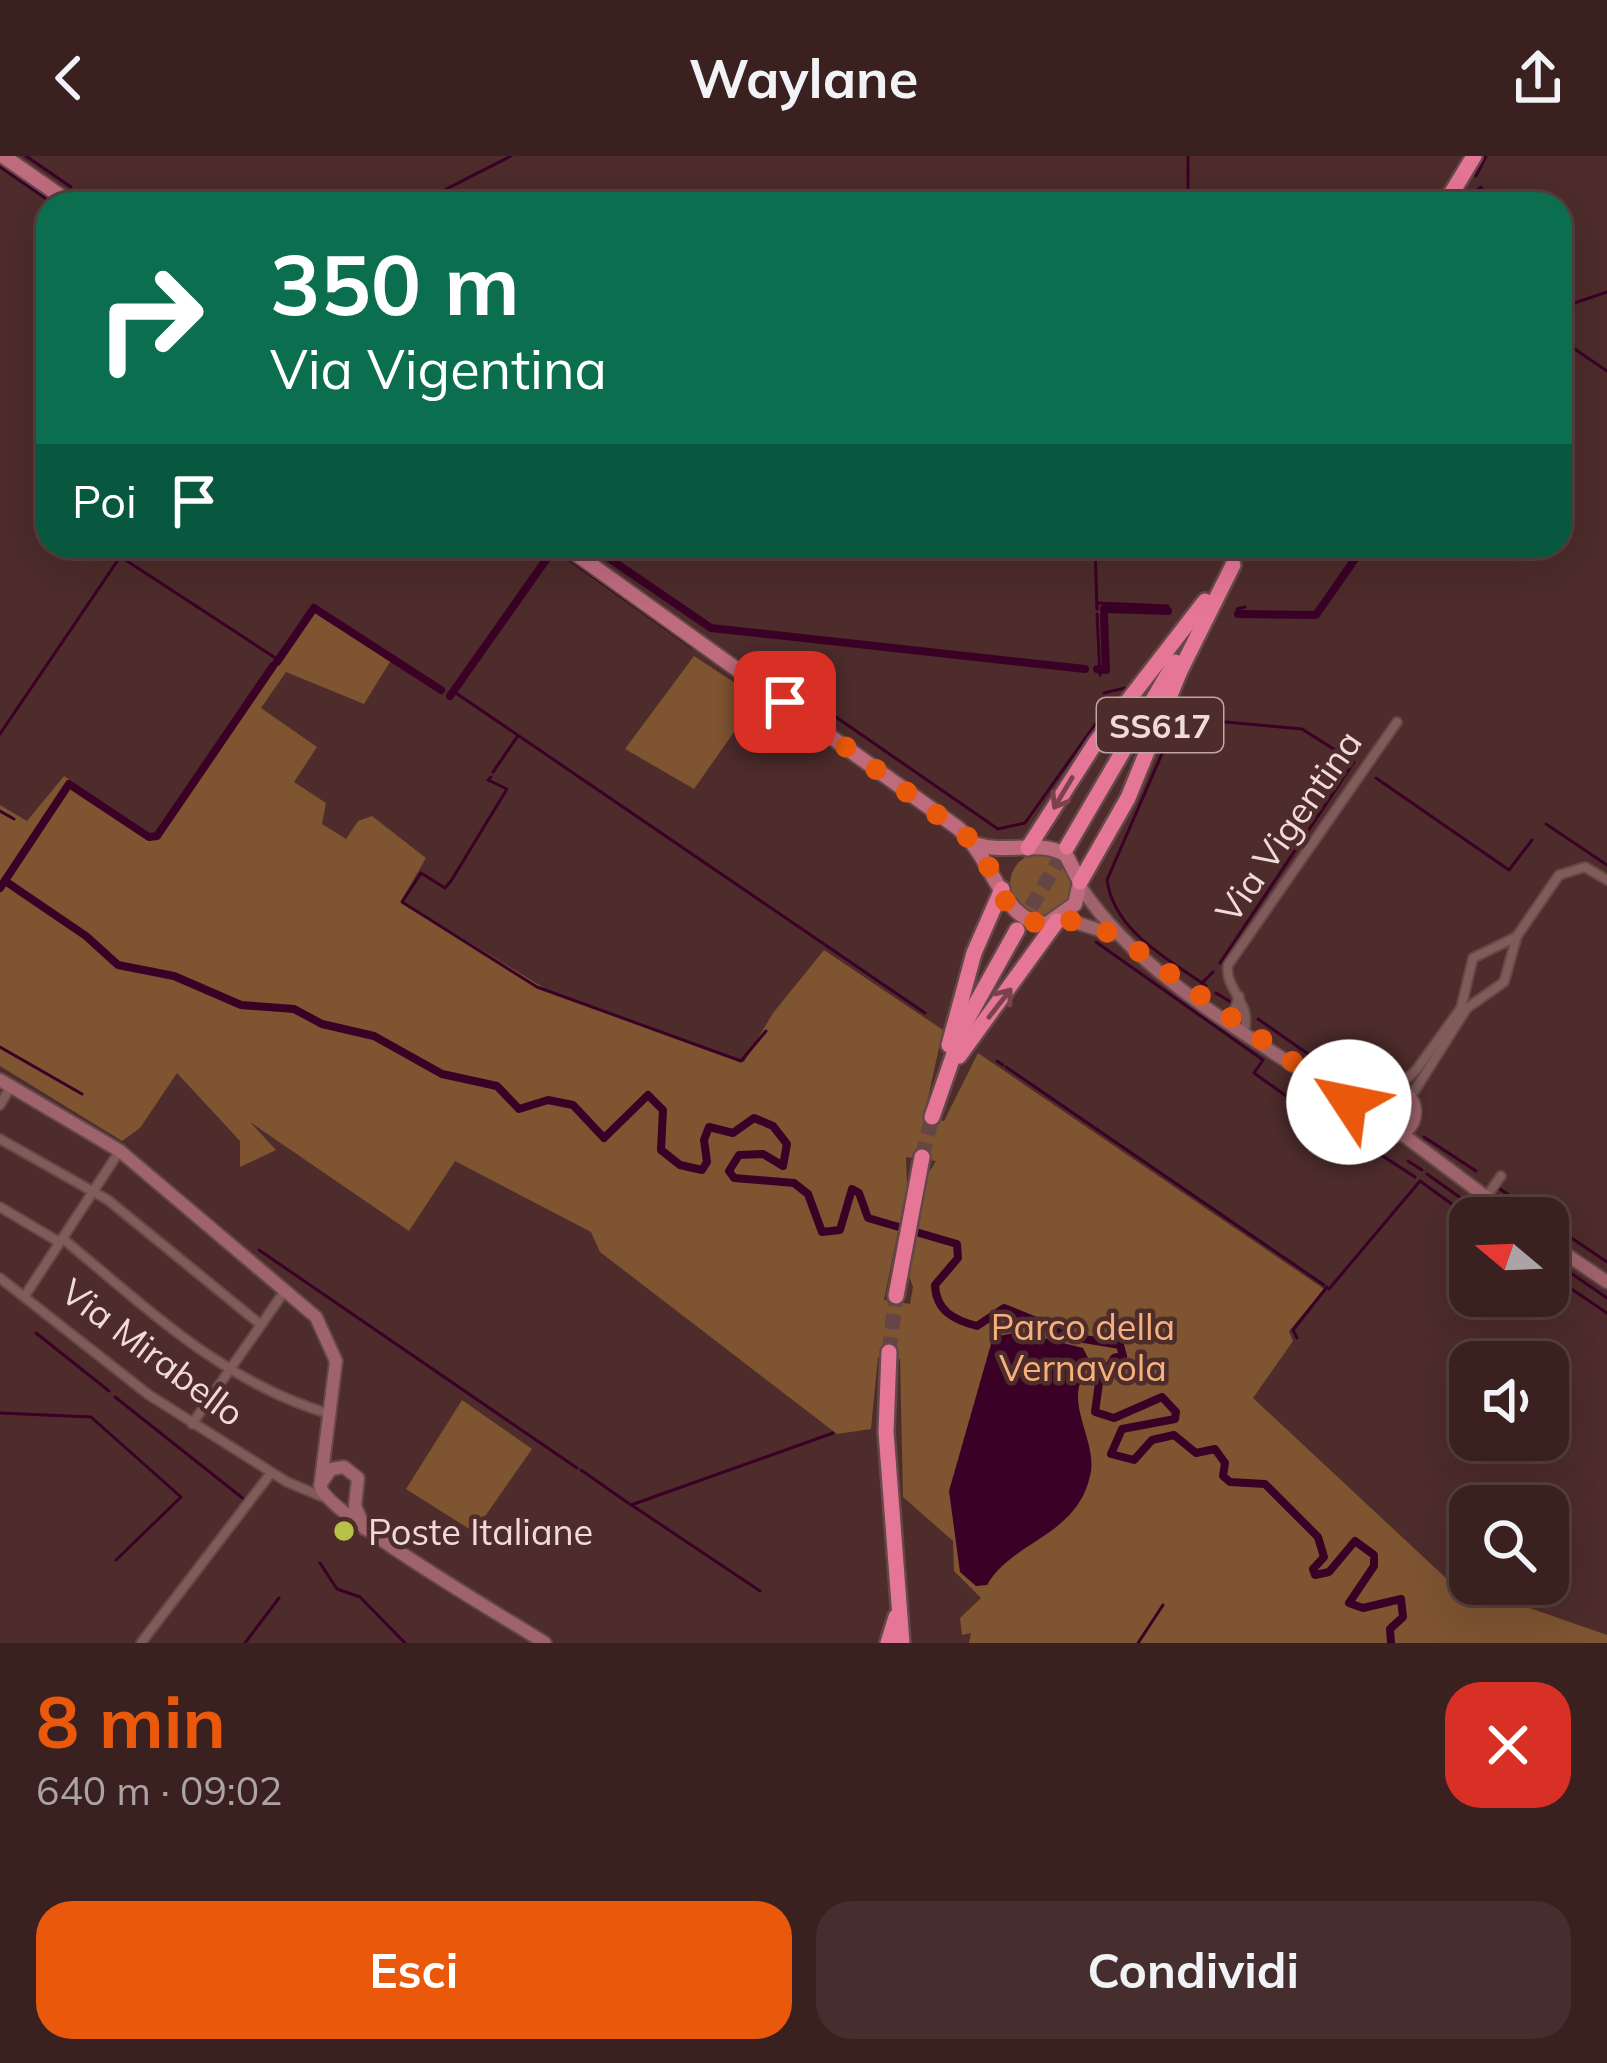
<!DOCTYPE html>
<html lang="it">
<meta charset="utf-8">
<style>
:root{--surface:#3a2120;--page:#452e2d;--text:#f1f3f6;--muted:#aba3a5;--line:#543e3e;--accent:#ea580c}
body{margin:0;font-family:Mulish,sans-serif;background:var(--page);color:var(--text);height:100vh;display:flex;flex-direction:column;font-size:45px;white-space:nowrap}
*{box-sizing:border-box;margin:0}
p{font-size:39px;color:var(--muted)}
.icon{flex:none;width:66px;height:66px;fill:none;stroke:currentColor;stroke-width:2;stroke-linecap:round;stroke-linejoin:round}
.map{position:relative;height:1487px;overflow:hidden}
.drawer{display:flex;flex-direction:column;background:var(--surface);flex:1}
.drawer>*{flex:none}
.top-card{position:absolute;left:36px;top:36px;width:1536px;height:366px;border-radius:36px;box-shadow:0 12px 48px #0002,0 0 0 3px var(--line);background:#0b6e4f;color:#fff;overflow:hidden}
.needle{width:78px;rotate:289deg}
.buttons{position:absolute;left:1449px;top:1041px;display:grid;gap:24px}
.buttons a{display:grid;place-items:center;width:120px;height:120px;border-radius:24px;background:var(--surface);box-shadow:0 12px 48px #0002,0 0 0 3px var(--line);font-size:60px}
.pin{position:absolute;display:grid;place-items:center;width:102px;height:102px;color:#fff;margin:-51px;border-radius:24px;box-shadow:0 6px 18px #0006}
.me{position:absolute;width:132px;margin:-66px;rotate:304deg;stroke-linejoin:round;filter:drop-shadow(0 0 9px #0008)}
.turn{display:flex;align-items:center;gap:42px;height:252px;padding:0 36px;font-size:54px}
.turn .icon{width:156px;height:156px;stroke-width:2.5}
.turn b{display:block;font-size:84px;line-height:102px}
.then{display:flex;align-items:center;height:114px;padding:0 36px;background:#0003;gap:24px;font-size:45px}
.round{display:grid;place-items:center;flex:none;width:126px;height:126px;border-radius:36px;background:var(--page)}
.summary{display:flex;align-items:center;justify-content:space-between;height:204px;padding:0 36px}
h1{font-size:72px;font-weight:700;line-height:90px;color:var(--accent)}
.action{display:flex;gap:24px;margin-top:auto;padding:24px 36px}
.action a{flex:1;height:138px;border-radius:36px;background:var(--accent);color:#fff;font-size:48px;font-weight:700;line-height:138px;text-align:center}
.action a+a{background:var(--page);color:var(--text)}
header{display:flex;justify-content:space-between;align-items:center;height:156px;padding:0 36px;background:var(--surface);font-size:54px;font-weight:700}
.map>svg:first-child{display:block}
.green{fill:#7e5431;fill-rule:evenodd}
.water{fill:#3a0026}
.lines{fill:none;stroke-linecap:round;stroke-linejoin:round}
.stream{stroke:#3a0026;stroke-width:3}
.canal{stroke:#3a0026;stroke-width:8}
.highway-tunnel{stroke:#664645;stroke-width:15;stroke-dasharray:15 8;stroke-linecap:butt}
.street-casing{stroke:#644847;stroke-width:12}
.secondary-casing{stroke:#644847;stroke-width:16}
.primary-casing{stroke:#644847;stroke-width:18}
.highway-casing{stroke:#644847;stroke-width:20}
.street{stroke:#805b59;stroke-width:8}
.secondary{stroke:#9f636b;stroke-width:12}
.primary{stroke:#bd6b7d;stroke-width:14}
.highway{stroke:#e67695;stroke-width:15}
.oneway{stroke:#7b424b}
.route{stroke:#ea580c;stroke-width:21;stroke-dasharray:0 37.8}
.poi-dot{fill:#b7c147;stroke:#4d2c2b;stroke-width:4.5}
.labels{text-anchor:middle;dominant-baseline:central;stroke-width:9;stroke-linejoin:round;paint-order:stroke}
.shield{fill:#4d2c2b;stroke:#c0a6a6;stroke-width:3}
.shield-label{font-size:33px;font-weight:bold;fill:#f1dbda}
.street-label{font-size:36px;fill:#f1dbda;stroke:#4d2c2b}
.park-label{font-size:36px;fill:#f5b07b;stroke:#4d2c2b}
.poi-label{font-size:36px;fill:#f1dbda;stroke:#4d2c2b;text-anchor:start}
</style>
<header><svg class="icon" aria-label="back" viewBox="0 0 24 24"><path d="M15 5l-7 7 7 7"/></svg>Waylane<svg class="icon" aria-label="share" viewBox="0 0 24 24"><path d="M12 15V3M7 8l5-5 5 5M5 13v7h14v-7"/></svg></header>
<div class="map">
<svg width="1607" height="1487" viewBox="0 0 1607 1487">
<rect width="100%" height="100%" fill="#4d2c2b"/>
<g class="green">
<path d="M314 449 393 501 364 548 286 516 261 552 317 591 294 626 326 647 322 668 346 683 358 665 372 660 426 702 401 745 549 835 744 906 773 857 824 794 943 874 924 960 944 965 978 897 1324 1133 1289 1175 1293 1185 1253 1242 1447 1423 1607 1479V1487H969L971 1477 962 1479 960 1462 981 1442 954 1415 953 1385 903 1341 900 1203 878 1201 871 1273 837 1278 600 1096 591 1076 455 1005 409 1075 250 966 276 994 240 1011V985L177 917 140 972 122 985 0 910V649L27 665 64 620 159 683ZM906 1001 936 1005 920 1031 906 1112 913 1131 910 1148 884 1144 907 1031Z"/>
<polygon points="694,500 758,542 694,633 625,593"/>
<circle cx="1041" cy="728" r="31"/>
<polygon points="462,1244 532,1293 474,1376 406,1333"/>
</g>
<path class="water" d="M1019 1176 1083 1192 1089 1204C1087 1214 1081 1222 1079 1231 1073 1256 1095 1288 1091 1315 1080 1380 1014 1383 987 1429L976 1430 960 1416 949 1335 993 1181Z"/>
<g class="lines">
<g class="stream">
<polyline points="26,0 71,31"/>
<polyline points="1188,0 1188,48"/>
<polyline points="0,11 54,48"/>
<polyline points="1476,20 1486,0"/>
<polyline points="1477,34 1481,31 1488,48"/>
<polyline points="417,48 511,0"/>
<polyline points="1459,48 1465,37 1474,36"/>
<polyline points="1560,152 1607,136"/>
<polyline points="1560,183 1607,215"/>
<polyline points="1095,390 1097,453"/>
<polyline points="553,392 692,491"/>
<polyline points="121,401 277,503"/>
<polyline points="1097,447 1168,450"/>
<polyline points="1237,453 1245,451"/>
<polyline points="1097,458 1100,519"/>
<polyline points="778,521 998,673 1025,667 1114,542"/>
<polyline points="453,535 925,857"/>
<polyline points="1104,537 1125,532"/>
<polyline points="1193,563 1302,573 1354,606 1220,807"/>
<path d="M1174 570 1107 724C1114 775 1167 802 1206 830"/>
<polyline points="0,578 118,404"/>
<polyline points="493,616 517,581"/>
<polyline points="491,621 488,624 507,633 451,725 445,732 421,717 402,746 537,831 741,905 766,875"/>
<polyline points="1376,622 1509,714 1532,684"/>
<polyline points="0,655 14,663"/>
<polyline points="1546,668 1607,709"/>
<polyline points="1096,786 1263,904 1254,917 1348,984 1355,982 1415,1021"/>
<polyline points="1203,826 1213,816"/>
<polyline points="1216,837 1234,848"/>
<polyline points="1258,863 1361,935"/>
<polyline points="0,891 82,938"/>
<polyline points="997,905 1003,909"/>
<polyline points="1006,911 1324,1129"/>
<polyline points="1383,951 1402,965"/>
<polyline points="1424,981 1476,1015"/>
<polyline points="1408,1005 1422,1014"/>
<polyline points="1427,1018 1489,1062"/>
<polyline points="1497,1031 1543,1062"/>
<polyline points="1548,1066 1607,1106"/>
<polyline points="259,1094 577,1312"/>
<polyline points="1558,1108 1607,1142"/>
<polyline points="1548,1117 1607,1157"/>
<polyline points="1329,1133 1420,1025 1471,1062"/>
<polyline points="36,1177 109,1235"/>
<polyline points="1297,1182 1293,1174 1327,1131"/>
<polyline points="115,1241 245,1344"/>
<polyline points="0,1257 91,1261 181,1341 116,1404"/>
<polyline points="581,1314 631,1349 833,1277"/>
<polyline points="633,1350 760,1435"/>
<polyline points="320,1407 337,1433 360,1441 405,1487"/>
<polyline points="245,1487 279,1442"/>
<polyline points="1138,1487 1163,1449"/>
</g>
<g class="canal">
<polyline points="591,390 711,472 1085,513"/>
<polyline points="1104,453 1168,455"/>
<polyline points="1238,458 1316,459 1364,390"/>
<polyline points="277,506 314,452 441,534"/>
<polyline points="1097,513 1106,514 1104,459"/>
<polyline points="450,540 555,391"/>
<path d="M8 727 86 780 118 809 174 820 241 849 294 853 322 868 374 880 442 918 497 930 519 953 548 944 573 949 604 982 648 939 663 954 661 994 680 1009 702 1014 707 1006 704 984 709 971 733 977 754 962 773 970 787 988 783 1010 763 998 739 999 729 1015 734 1022 794 1027 808 1038 822 1076 840 1074 852 1033 859 1037 868 1062 957 1088 958 1102 935 1129C936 1155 954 1164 977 1170L1004 1152 1078 1182 1120 1189 1123 1200 1114 1202 1099 1227 1095 1256 1114 1262 1162 1241 1176 1256 1175 1263 1122 1273 1111 1298 1134 1304 1152 1284 1174 1279 1196 1297 1215 1293 1225 1307 1223 1320 1230 1326 1265 1328 1318 1381 1324 1401 1313 1413 1315 1419 1329 1416 1355 1385 1374 1399V1410L1349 1447 1363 1452 1401 1443 1403 1461 1390 1473 1391 1487"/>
<polyline points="0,732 69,628 149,681 157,680 273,510"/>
</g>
<g class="highway-tunnel">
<polyline points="1019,771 1067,691"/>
<polyline points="922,1001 932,961"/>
<polyline points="889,1196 896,1140"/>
</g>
<g class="street-casing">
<g id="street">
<polyline points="1231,865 1239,840"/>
<path d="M1244 875C1253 848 1224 833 1228 809L1397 566"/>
<polyline points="1396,933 1417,913 1461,852 1473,802 1516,781"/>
<polyline points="1410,942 1467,852 1504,826 1517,780 1559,719 1585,711 1607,724"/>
<polyline points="0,949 11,930"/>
<polyline points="0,983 108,1044 261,1169"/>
<polyline points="1486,1041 1501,1020"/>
<polyline points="0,1051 59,1086"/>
<path d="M62 1082C146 1151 223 1227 330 1258"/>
<polyline points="0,1122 149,1239 287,1326 323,1341"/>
<polyline points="26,1138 119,996"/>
<polyline points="192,1268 286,1133"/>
<polyline points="141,1487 271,1317"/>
</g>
</g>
<g class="secondary-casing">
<g id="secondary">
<path d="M1080 730C1143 825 1257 883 1349 946L1367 952"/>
<polyline points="1062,762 1112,778"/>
<polyline points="0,924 120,995 316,1161 336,1205 321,1324"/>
<circle cx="1391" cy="956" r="24"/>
<polyline points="1402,978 1514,1062"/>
<polyline points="1548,1086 1607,1126"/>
<path d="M365 1373 355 1350 358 1322 344 1311 331 1313 320 1329C323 1356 509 1464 545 1487"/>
</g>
</g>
<g class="primary-casing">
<g id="primary">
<polyline points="3,0 72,48"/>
<path d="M565 390 958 672C996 705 1001 767 1047 768L1075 748 1080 726 1066 699C1039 683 1009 698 978 689"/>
</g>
</g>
<g class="highway-casing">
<g id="highway">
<polyline points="1445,48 1474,0"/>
<polyline points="1067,691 1175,506"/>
<polyline points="1028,692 1096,586 1205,445"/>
<polyline points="1080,726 1128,642 1180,515 1233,409"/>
<polyline points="949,889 974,797 1002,733"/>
<polyline points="959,900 1057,765"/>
<polyline points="932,961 964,869 1017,774"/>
<polyline points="896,1140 922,1001"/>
<polyline points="889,1196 886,1276 902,1487"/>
<polyline points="888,1487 896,1461"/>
</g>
</g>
<use href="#street" class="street"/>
<use href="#secondary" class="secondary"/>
<use href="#primary" class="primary"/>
<use href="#highway" class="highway"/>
</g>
<defs><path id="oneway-shaft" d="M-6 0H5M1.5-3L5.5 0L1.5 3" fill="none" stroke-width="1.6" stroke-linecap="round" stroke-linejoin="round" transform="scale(3)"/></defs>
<g class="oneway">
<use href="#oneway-shaft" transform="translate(1063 637) rotate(121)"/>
<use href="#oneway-shaft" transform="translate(1000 847) rotate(-52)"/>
</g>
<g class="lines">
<polyline class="route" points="785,546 978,689 1007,748 1020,762 1040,768 1062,762 1116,779 1349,946"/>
</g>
<circle class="poi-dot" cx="344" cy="1375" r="12"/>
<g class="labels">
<rect class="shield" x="1097" y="542" width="126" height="54" rx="9"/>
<g class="shield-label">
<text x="1160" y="569">SS617</text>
</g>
<g class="street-label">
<text transform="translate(1288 670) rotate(-55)">Via Vigentina</text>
<text transform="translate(153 1196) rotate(37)">Via Mirabello</text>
</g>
<g class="park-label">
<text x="1083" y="1170">Parco della<tspan x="1083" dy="41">Vernavola</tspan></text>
</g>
<g class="poi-label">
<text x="368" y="1375">Poste Italiane</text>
</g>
</g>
</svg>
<div class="buttons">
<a><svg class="needle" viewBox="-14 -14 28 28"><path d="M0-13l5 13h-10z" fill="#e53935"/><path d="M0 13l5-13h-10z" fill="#aba3a5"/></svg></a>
<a><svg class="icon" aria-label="sound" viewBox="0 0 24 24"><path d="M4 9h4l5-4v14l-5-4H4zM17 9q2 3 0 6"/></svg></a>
<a><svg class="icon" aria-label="search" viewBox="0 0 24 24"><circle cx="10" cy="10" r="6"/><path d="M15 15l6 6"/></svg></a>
</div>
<div class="pin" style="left:785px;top:546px;background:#d93025"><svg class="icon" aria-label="arrive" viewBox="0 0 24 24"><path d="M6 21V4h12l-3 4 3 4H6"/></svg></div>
<svg class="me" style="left:1349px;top:946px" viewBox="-20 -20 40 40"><circle r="19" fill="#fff"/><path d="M0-13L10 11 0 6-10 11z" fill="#ea580c"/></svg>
<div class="top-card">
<div class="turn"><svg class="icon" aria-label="right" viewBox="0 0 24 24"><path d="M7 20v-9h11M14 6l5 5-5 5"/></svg><div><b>350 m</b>Via Vigentina</div></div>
<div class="then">Poi<svg class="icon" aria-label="arrive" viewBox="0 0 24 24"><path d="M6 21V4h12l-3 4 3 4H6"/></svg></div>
</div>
</div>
<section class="drawer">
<div class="summary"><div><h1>8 min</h1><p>640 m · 09:02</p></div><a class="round" style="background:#d93025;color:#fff"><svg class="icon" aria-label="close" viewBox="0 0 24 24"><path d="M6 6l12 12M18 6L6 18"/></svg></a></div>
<div class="action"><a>Esci</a><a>Condividi</a></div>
</section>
